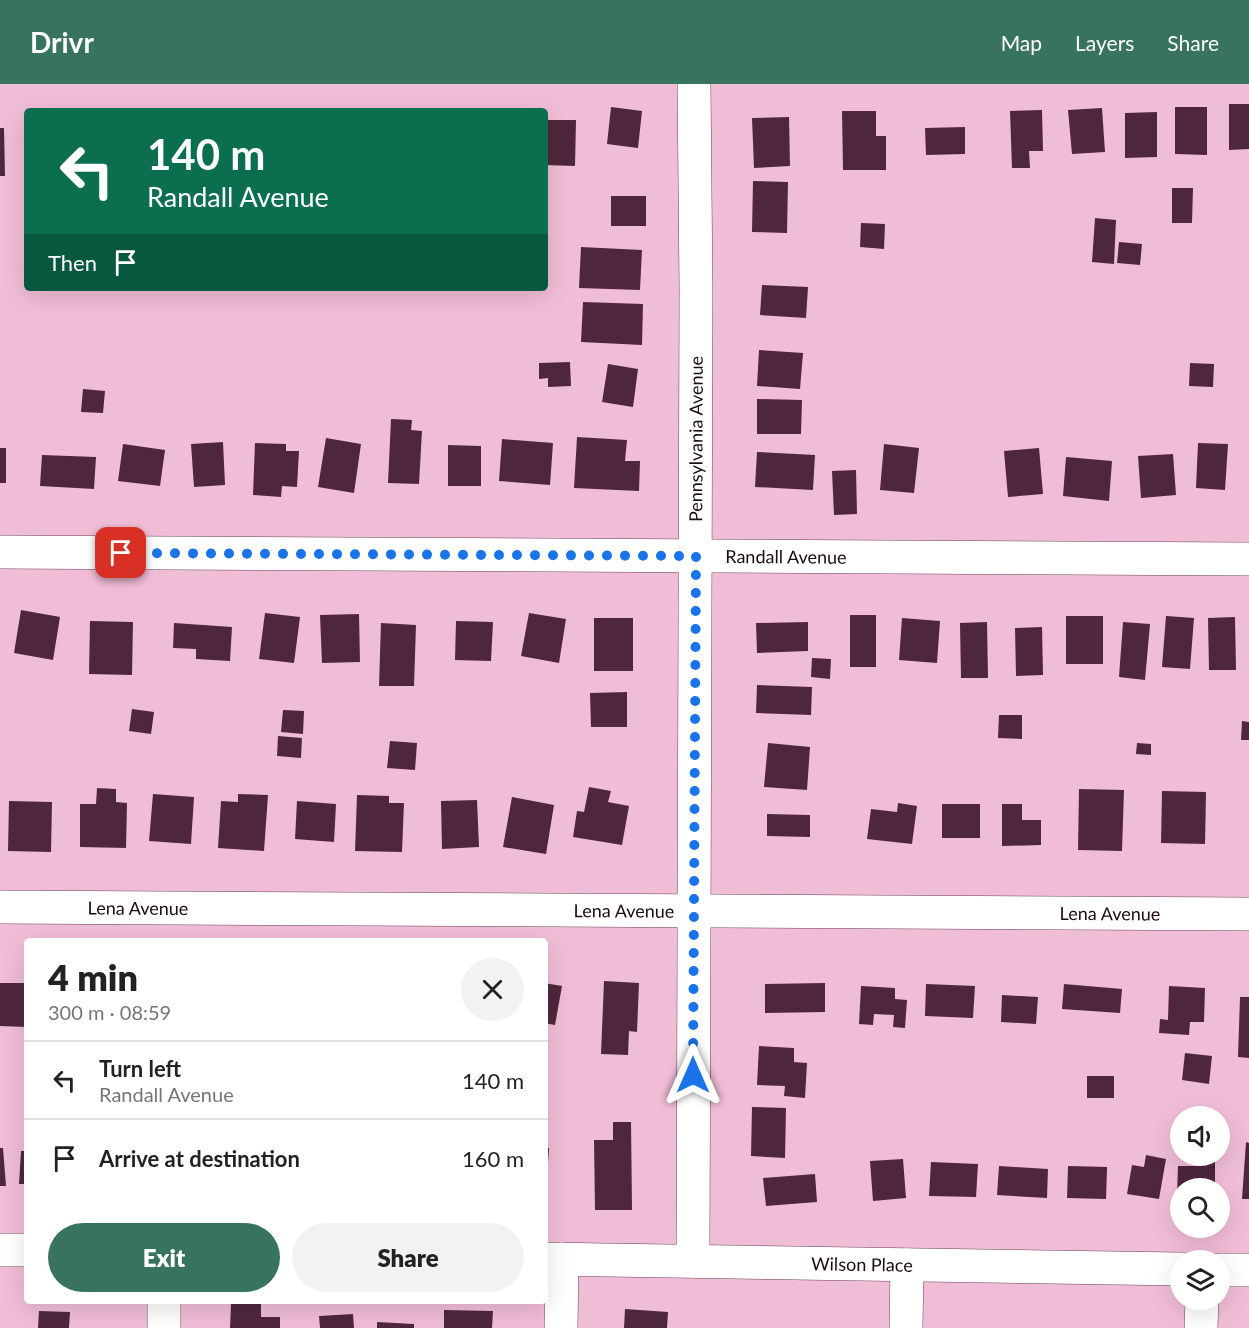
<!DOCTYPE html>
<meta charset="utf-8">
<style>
:root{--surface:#fff;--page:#f2f2f2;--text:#222;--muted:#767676;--line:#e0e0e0;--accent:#37735e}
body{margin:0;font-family:Lato,sans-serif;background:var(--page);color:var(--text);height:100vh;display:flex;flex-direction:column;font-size:22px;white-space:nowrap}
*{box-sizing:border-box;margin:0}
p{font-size:20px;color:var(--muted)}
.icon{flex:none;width:33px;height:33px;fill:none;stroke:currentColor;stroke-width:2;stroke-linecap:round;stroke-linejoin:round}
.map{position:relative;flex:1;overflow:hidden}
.drawer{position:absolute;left:24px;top:854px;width:524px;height:366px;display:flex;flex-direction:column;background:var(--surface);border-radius:6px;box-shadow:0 6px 24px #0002}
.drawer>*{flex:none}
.guide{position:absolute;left:24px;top:24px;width:524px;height:183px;border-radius:6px;box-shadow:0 6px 24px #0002;background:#0b6e4f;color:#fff;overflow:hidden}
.tools{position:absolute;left:1170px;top:1022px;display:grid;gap:12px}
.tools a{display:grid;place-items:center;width:60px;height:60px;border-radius:50%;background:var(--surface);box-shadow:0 6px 24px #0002;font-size:30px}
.pin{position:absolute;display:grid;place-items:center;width:51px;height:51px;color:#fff;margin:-26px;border-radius:12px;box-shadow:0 3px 9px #0006}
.me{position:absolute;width:66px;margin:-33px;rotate:0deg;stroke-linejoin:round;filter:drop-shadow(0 0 4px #0008)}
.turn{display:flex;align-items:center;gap:21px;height:126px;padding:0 24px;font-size:27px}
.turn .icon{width:78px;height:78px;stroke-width:2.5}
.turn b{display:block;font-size:42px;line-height:51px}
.then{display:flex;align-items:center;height:57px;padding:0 24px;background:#0003;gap:12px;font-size:22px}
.round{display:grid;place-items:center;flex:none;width:63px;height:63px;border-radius:32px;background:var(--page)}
.headline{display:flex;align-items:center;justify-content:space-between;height:102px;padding:0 24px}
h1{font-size:36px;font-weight:800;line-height:45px}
.primary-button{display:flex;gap:12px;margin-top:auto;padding:12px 24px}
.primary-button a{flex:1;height:69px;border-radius:36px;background:var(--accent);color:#fff;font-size:24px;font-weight:800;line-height:69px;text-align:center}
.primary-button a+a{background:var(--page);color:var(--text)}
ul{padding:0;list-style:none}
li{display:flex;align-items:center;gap:18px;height:78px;padding:0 24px;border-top:2px solid var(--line)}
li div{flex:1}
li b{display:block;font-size:22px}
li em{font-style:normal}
header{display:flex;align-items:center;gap:36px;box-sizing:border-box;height:84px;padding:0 30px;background:var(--accent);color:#fff}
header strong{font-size:28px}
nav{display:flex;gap:33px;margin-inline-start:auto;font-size:21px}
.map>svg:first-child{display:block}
.building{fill:#4f273d}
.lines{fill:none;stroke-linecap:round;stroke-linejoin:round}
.minor-casing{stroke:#6b4056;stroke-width:34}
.minor{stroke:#fff;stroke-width:33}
.route{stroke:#1a73e8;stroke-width:10;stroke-dasharray:0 18}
.labels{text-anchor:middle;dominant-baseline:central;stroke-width:6;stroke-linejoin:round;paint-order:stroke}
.street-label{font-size:18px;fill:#1c0b14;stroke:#fecae3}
</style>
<header>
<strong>Drivr</strong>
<nav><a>Map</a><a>Layers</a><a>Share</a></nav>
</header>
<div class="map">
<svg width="1249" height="1244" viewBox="0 0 1249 1244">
<rect width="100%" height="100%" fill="#f0bdd6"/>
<g class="building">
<polygon points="1229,20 1249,20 1249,65 1229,66"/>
<polygon points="611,23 642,27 638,64 607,60"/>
<polygon points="1175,23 1207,23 1207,71 1175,70"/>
<polygon points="1102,24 1105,68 1072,70 1068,26"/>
<polygon points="1042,26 1043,67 1029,67 1030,84 1012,84 1010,27"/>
<polygon points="842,27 876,27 876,52 886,52 886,86 843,86"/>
<polygon points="1157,28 1157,73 1125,74 1125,29"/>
<polygon points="789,33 790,82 754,84 752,34"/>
<polygon points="544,36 576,36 575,82 544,81"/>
<polygon points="965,43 965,70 926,71 925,44"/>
<polygon points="0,44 4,44 5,92 0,92"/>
<polygon points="753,97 788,98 787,149 752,148"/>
<polygon points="1172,104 1193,104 1192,139 1172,139"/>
<rect x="611" y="112" width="35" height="30"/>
<polygon points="1095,134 1116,136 1114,180 1092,178"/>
<polygon points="861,139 885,140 884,165 860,163"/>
<polygon points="1119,158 1142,160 1140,181 1117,179"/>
<polygon points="581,163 642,166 640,206 579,204"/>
<polygon points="762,201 808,203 806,234 760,231"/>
<polygon points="583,218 643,220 642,261 581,258"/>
<polygon points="759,266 803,269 800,305 757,302"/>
<polygon points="570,278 571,302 548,303 548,294 539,295 539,279"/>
<polygon points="1190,279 1214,280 1213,303 1189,302"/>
<polygon points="608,280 638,285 633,323 602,318"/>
<polygon points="83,305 105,307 103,329 81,328"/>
<polygon points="757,315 802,316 801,350 757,350"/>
<polygon points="391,335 412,336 411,346 422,347 419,400 388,399"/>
<polygon points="577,353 627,356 625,377 640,377 639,407 574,404"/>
<polygon points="326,354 361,360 354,409 318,403"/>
<polygon points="502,355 553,359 550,401 499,397"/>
<polygon points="223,358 225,401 194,403 191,360"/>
<polygon points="255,359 286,360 286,367 299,367 297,403 282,402 281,413 253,411"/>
<polygon points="1198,359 1228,360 1225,406 1196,404"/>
<polygon points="123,360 165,366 160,402 118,397"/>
<polygon points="884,360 919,364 914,409 880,406"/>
<polygon points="448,361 481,362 481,402 448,402"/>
<rect x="0" y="364" width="6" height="35"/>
<polygon points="1039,364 1043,410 1008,413 1004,367"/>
<polygon points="757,368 815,371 813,406 755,403"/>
<polygon points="1173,370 1176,411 1141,414 1138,372"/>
<polygon points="42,371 96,373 94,405 40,402"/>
<polygon points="1066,373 1112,377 1109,417 1063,412"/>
<polygon points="856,386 857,430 834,431 832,387"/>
<polygon points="21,526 60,533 53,576 14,569"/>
<polygon points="265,529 300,533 294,579 259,575"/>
<polygon points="529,529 566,535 559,579 521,572"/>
<polygon points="359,530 360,578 322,579 320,531"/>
<rect x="850" y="531" width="26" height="52"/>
<rect x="1066" y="532" width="37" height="48"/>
<polygon points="1166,532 1194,534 1190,585 1162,583"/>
<polygon points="1235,533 1236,586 1209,586 1208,534"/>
<rect x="594" y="534" width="39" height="53"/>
<polygon points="902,534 940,537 937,579 899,576"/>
<polygon points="90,537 133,538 132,591 89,590"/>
<polygon points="456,537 493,538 491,577 455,576"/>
<polygon points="808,538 808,567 757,569 756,539"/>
<polygon points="987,538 988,594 961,594 960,539"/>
<polygon points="1123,538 1150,540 1145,596 1119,593"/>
<polygon points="174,539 232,543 230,577 196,575 196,565 173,564"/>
<polygon points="381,539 416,541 414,602 379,602"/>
<polygon points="1042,543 1043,591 1016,592 1015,544"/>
<polygon points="812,574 831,575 830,595 811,593"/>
<polygon points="757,601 812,603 811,631 756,629"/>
<polygon points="627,608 627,643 591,643 590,609"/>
<polygon points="132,625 154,628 151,650 129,647"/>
<polygon points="283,626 304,627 303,650 281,648"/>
<polygon points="999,631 1022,631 1022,655 998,654"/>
<polygon points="1242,637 1249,638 1249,656 1241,656"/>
<polygon points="278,652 302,654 301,674 277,672"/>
<polygon points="390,657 417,659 415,686 387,684"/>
<polygon points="768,659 810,663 807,706 764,703"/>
<polygon points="1137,659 1151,660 1151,671 1136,670"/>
<polygon points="589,703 611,707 608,718 629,722 622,761 573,753 577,727 584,728"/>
<polygon points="97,704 116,705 116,718 127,719 126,764 80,763 80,720 96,720"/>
<polygon points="1079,705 1124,706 1122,767 1078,766"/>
<polygon points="1162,707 1206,708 1205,760 1161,759"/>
<polygon points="153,710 194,713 191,760 149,757"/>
<polygon points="238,710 268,711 264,767 218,764 221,717 238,718"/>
<polygon points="357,711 389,712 389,719 404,719 402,768 355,767"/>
<polygon points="512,713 554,721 546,770 503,763"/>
<polygon points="477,716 479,763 442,765 441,717"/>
<polygon points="9,717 52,718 51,768 8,767"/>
<polygon points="297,717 336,720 334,758 295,755"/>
<polygon points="898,719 917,722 912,760 867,755 871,725 897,728"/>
<rect x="942" y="720" width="38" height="34"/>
<polygon points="1002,720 1022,720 1022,736 1041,736 1041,761 1002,762"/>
<polygon points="767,730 810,731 810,753 767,752"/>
<polygon points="604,897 639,899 637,948 629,947 628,971 601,970"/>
<polygon points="0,899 27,899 27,943 0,942"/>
<polygon points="544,899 562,902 555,941 544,939"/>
<polygon points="825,899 825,928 765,929 765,900"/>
<polygon points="926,900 975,902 973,934 925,932"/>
<polygon points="1064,900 1122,905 1120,929 1062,925"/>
<polygon points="861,902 895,904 895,915 907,916 905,944 893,943 894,931 874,930 873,941 859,940"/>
<polygon points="1169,902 1205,904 1204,938 1190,938 1189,951 1159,949 1160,935 1168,936"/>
<polygon points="1002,911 1038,913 1036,940 1001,938"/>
<polygon points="1240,913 1249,913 1249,974 1238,973"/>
<polygon points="759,962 794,964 794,978 807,979 805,1014 784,1012 785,1002 757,1001"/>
<polygon points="1185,969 1212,972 1209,1000 1182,996"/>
<rect x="1087" y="992" width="27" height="22"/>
<polygon points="752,1023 786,1024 785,1074 751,1072"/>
<polygon points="613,1038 631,1038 632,1126 595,1126 594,1056 613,1056"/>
<polygon points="1246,1058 1249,1059 1249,1115 1242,1115"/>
<polygon points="0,1064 3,1064 6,1102 0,1102"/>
<polygon points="544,1064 549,1064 546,1110 544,1109"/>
<polygon points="21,1067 27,1067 27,1100 19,1100"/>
<polygon points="1146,1071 1166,1075 1159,1115 1127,1110 1132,1081 1144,1083"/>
<polygon points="1198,1073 1215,1073 1215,1104 1180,1104 1180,1113 1177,1113 1178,1082 1198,1082"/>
<polygon points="903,1075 906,1114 873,1117 870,1077"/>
<polygon points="931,1078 978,1080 976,1113 929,1112"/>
<polygon points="999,1082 1048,1085 1047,1114 997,1111"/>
<polygon points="1068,1082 1107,1083 1106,1115 1067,1114"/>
<polygon points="815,1090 817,1118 766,1122 763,1094"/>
<polygon points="231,1220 261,1220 261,1233 280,1233 280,1244 230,1244"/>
<polygon points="625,1225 668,1228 667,1244 624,1244"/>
<polygon points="444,1226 493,1227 492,1244 444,1244"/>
<polygon points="39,1227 70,1228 69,1244 38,1244"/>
<polygon points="353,1230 354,1244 320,1244 319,1232"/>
<polygon points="377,1238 414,1240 414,1244 377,1244"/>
</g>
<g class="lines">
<g class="minor-casing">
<g id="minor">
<path id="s1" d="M0 468 1249 475"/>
<path id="s2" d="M0 823 1249 830"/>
<polyline points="0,1166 27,1166"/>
<path id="s3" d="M544 1175 1180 1185"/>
<path id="s4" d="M693 1177 696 206 694 0"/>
<polyline points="1220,1186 1249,1186"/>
<polyline points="164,1244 164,1216"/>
<polyline points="561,1244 562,1175"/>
<polyline points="906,1244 907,1181"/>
<polyline points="1201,1244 1202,1215"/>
</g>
</g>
<use href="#minor" class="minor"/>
</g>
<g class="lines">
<polyline class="route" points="121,469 696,472 693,991"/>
</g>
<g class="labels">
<g class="street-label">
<text stroke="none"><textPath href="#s4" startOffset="822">Pennsylvania Avenue</textPath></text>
<text stroke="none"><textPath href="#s1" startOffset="786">Randall Avenue</textPath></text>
<text stroke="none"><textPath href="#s2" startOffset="138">Lena Avenue</textPath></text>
<text stroke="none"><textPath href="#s2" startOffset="624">Lena Avenue</textPath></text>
<text stroke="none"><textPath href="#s2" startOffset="1110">Lena Avenue</textPath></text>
<text stroke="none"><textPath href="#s3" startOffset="318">Wilson Place</textPath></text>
</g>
</g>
</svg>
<div class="tools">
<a><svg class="icon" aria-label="sound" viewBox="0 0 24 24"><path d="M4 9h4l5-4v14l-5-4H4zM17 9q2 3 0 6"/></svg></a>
<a><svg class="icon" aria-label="search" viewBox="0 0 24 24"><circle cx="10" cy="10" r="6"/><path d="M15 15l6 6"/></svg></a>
<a><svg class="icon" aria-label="layers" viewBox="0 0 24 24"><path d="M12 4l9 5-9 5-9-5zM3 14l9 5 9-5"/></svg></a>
</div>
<div class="pin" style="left:121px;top:469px;background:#d93025"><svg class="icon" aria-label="arrive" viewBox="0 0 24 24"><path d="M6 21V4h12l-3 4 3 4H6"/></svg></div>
<svg class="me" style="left:693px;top:991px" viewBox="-20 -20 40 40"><path d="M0-17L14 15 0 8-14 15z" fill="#1a73e8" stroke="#fff" stroke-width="4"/></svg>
<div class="guide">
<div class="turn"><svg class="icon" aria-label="left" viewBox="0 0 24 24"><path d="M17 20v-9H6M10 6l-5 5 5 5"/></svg><div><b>140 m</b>Randall Avenue</div></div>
<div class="then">Then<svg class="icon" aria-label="arrive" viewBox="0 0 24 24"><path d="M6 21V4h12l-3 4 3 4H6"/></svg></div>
</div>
<section class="drawer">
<div class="headline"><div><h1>4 min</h1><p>300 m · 08:59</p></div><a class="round"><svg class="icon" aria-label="close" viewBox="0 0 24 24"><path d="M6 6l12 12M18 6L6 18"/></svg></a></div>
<ul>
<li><svg class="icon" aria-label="left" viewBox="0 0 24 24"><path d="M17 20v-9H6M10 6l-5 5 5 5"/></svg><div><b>Turn left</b><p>Randall Avenue</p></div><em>140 m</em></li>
<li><svg class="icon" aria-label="arrive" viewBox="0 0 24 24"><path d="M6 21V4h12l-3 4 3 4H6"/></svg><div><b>Arrive at destination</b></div><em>160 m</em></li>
</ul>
<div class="primary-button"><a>Exit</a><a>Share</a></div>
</section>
</div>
